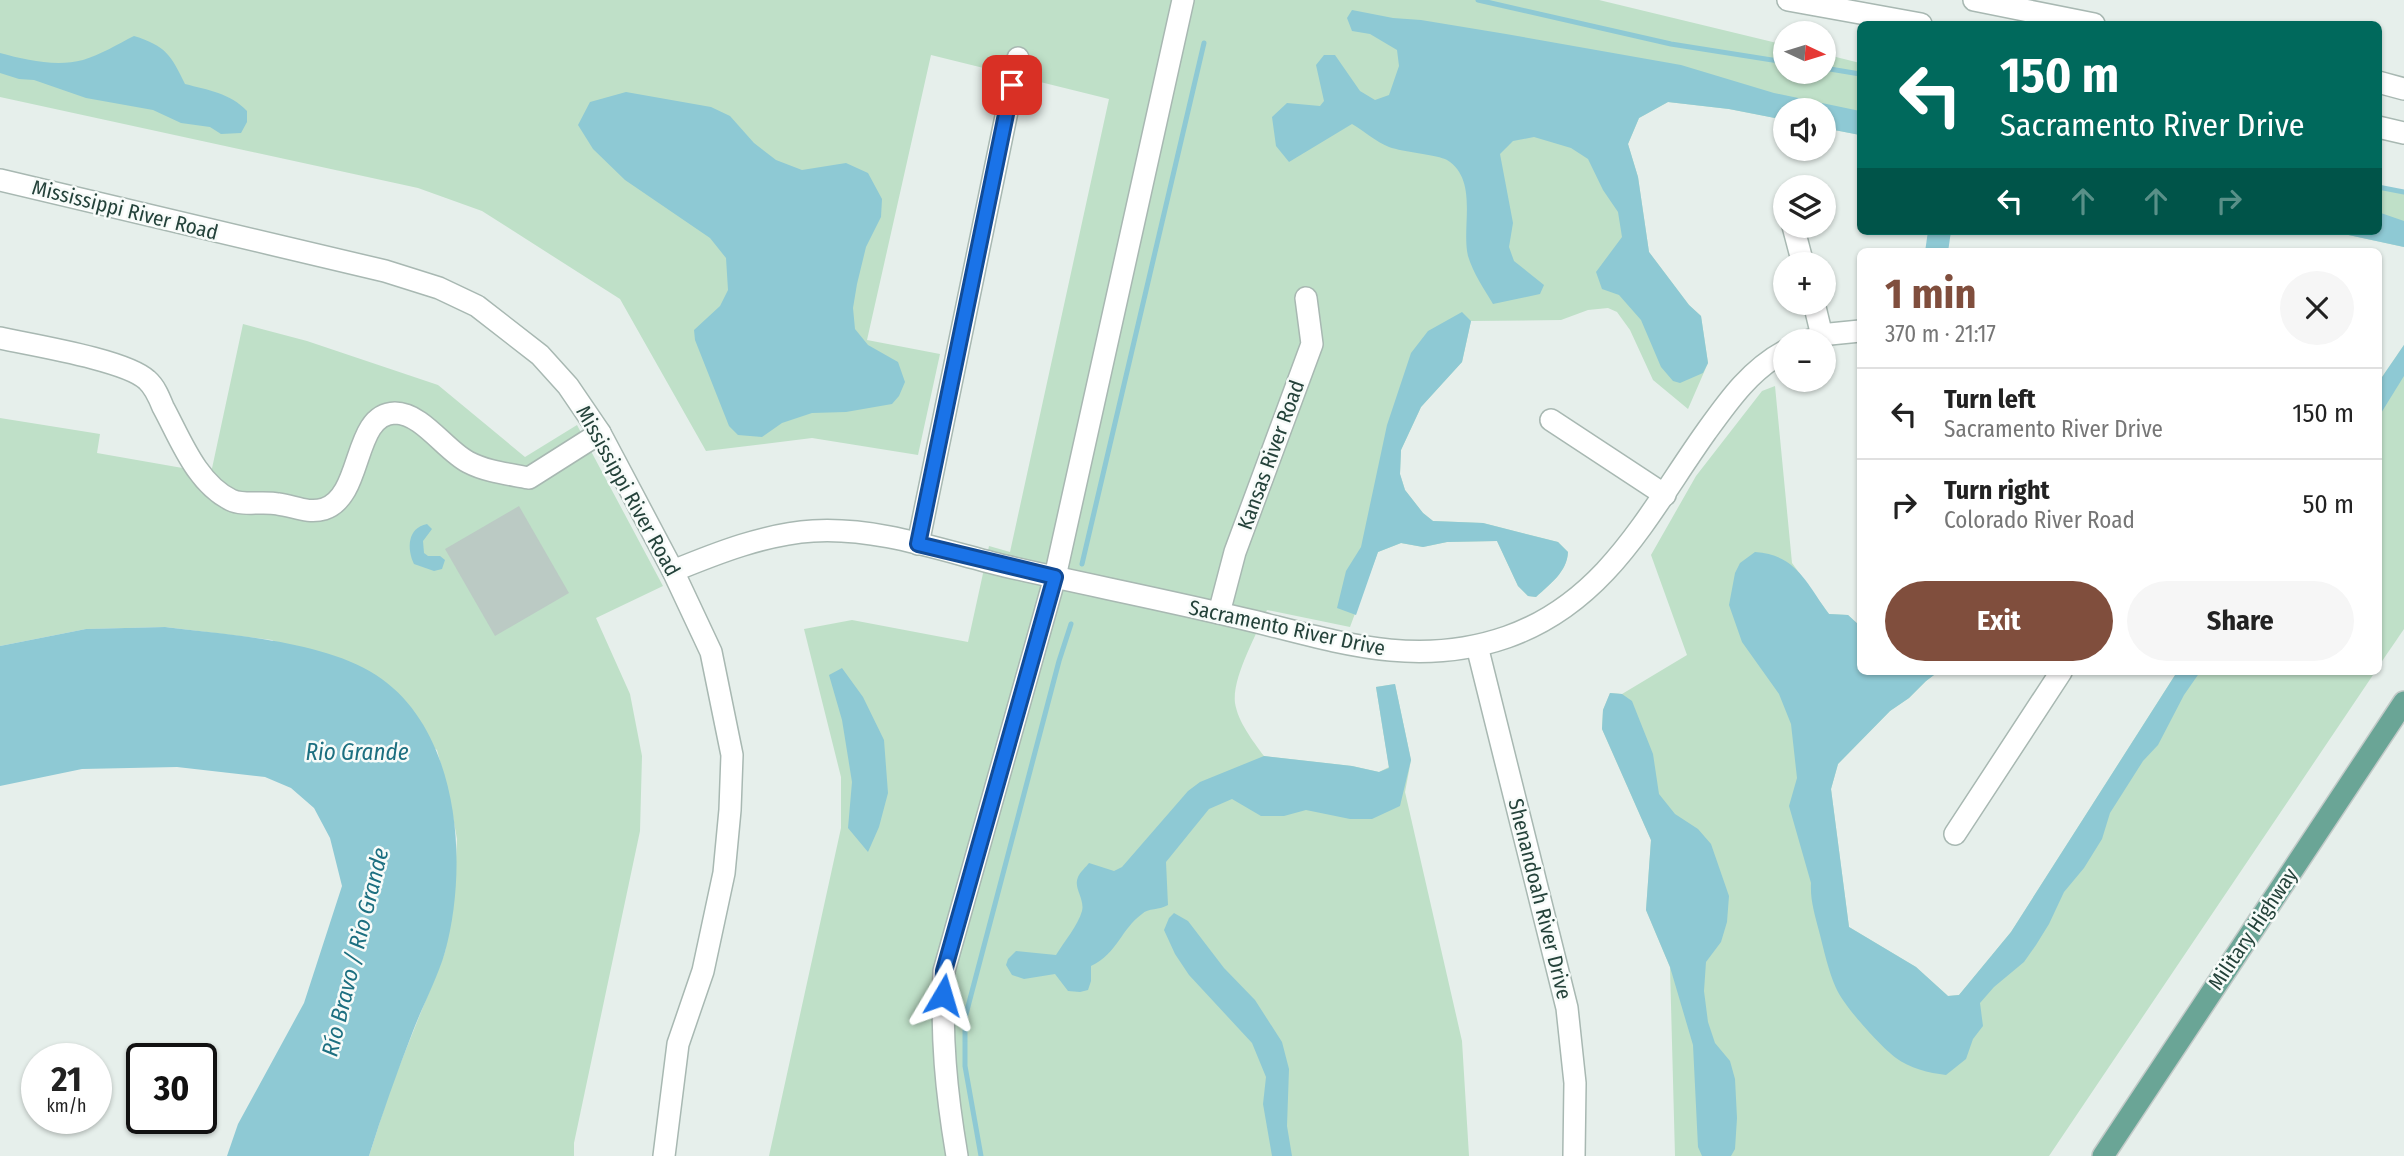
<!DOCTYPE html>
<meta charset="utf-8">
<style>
:root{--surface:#fff;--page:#f6f6f6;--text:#222;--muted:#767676;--line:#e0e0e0;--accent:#804e3d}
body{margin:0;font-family:"Fira Sans Condensed",sans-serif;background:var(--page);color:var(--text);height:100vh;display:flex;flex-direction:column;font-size:26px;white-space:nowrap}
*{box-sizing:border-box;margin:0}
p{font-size:23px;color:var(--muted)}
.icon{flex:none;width:38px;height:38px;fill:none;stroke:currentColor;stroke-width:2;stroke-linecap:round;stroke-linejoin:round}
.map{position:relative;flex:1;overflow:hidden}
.details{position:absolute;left:1857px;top:248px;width:525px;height:427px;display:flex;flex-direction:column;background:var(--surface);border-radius:10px;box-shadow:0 2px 5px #0004}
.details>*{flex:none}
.banner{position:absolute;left:1857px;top:21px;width:525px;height:214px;border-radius:10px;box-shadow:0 2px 5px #0004;background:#00695c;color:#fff;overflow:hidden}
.needle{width:46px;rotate:94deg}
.fabs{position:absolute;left:1773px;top:21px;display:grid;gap:14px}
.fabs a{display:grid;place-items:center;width:63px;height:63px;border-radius:50%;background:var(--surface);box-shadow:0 2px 5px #0004;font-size:35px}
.speed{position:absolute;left:21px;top:1043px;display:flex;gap:14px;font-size:35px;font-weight:700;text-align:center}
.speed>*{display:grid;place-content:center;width:91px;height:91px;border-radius:50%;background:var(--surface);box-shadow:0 2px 5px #0004;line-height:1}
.speed small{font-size:18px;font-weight:400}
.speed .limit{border:4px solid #111;border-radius:10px;background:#fff;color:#111}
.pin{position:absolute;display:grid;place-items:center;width:60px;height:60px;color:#fff;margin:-30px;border-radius:14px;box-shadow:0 4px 10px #0006}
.me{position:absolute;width:77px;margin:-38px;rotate:7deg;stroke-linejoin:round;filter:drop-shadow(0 0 5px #0008)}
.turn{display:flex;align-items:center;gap:24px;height:147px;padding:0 28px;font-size:32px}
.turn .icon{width:91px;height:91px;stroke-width:2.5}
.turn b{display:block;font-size:49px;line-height:60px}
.lanes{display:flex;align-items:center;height:66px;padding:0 28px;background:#0003;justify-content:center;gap:35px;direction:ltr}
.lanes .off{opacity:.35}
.round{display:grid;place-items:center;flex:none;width:74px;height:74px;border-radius:37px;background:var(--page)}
.head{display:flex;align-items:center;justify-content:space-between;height:119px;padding:0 28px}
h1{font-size:42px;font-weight:700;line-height:52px;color:var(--accent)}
.cta{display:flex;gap:14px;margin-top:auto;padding:14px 28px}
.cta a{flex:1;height:80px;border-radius:42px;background:var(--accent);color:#fff;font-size:28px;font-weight:700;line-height:80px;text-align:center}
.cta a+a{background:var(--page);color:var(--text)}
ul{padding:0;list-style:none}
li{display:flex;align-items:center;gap:21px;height:91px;padding:0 28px;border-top:2px solid var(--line)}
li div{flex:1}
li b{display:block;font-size:26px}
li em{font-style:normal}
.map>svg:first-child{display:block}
.green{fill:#bfe0c8}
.water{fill:#8ec9d4}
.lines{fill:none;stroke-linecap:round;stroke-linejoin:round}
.stream{stroke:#8ec9d4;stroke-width:5}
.building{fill:#bbcac4}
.minor-casing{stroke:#a8b8b2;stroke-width:24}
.major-casing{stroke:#c2cac8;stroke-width:24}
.minor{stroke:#fff;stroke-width:21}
.major{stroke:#6aa596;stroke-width:21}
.route-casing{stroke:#114b97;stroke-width:18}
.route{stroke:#1a73e8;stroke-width:12}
.labels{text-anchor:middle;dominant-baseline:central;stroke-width:5;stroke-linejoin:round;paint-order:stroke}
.street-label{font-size:21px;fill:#24423a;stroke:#f7fbf9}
.water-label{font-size:23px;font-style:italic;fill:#1c6f80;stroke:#f7fbf9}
</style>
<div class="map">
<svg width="2404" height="1156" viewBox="0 0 2404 1156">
<rect width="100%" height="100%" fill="#e6efeb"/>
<g class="green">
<path d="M0 0H1599L1785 45V72H1824V54L1860 63V135L1824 128V110H1785V120L1729 109 1668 102 1639 118 1628 144 1638 177 1649 252 1689 305 1701 316 1708 363 1688 409 1653 380 1630 330 1617 312 1608 308 1588 310 1561 320 1471 321 1462 362 1421 407 1401 450 1400 474 1405 490 1423 513 1433 521 1483 523 1558 542 1568 552C1567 572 1550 584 1536 597L1528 596 1518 586 1497 541 1447 542 1423 547 1401 543 1378 552 1350 627 1267 610C1257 634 1232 677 1235 703 1238 722 1253 741 1264 756L1352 766 1379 772 1389 767 1376 687 1395 684 1411 760 1405 792 1462 1041 1469 1156H769L841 828V777L804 629 852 620 968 642 989 546 1010 552 1109 99 931 55 867 340 940 354 918 455 812 438 706 451 620 299 482 211 418 188 0 97Z"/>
<polygon points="2378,187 2404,193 2404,247 2330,231 2378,231"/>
<polygon points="243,324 307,341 438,385 525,457 577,425 663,586 596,618 630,694 642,756 640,831 574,1143 574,1156 369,1156 391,1087 445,952 454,895 457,839 449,795 437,750 272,640 165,627 86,629 0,646 0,418 100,434 97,453 211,473"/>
<polygon points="2404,345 2404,629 2378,667 2378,383"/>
<polygon points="1775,386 1792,563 1829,614 1848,615 1860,626 1860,672 1938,672 1926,681 1909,698 1890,711 1838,764 1831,789 1849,927 1916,967 1948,996 1959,995 2011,932 2177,672 2375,672 2049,1156 1675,1156 1670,967 1646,910 1651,840 1602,729 1603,710 1610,693 1622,694 1687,655 1651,555 1696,476 1762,391"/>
</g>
<g class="water">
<path d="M1352 10 1393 18 1421 20 1506 34 1681 65 1774 93 1860 111V135L1824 128V110H1785V120L1729 109 1668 102 1639 118 1628 144 1638 177 1649 252 1689 305 1701 316 1708 363 1703 373 1680 383 1673 381 1661 367 1641 320 1619 295 1602 289 1596 272 1622 237 1618 212 1603 190 1588 159 1571 148 1534 137 1513 141 1500 154 1513 223 1509 247 1514 261 1544 285 1540 294 1493 304C1484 289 1473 273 1468 256 1461 227 1479 180 1447 160 1438 155 1403 152 1389 147 1376 142 1364 131 1352 124L1289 162 1276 146 1272 117 1287 103 1320 106 1324 101 1316 65 1324 55H1335L1360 91 1375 100 1389 95 1399 66 1397 50 1370 34 1352 31 1347 18Z"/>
<path d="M134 36C166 46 171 55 185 84 208 90 230 93 247 111V122L241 133 221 134 210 127 181 123 153 110 86 98 34 80 19 79 0 73V53C26 60 56 67 83 60 100 55 118 44 134 36Z"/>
<polygon points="626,92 711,107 730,116 754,143 776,160 802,170 846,163 868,173 882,199 881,217 866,247 857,284 853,308 855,329 868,345 898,362 905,382 899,396 892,404 846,412 812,413 782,423 762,437 738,435 729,426 695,340 694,330 720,306 728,290 726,258 710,238 625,180 593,149 578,125 590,102"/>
<polygon points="2378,212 2404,221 2404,247 2330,231 2378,231"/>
<polygon points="1928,231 1951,231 1948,252 1925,252"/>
<path d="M1462 312 1471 321 1462 362 1421 407 1401 450 1400 474 1405 490 1423 513 1433 521 1483 523 1558 542 1568 552C1567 572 1550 584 1536 597L1528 596 1518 586 1497 541 1447 542 1423 547 1401 543 1378 552 1356 615 1337 608 1346 571 1361 547 1387 425 1411 353 1428 331Z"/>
<polygon points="2404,345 2404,376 2378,418 2378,383"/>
<path d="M427 524 432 529 423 541 424 553 428 556H440L445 560 442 569 434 571 414 564C407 549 407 528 427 524Z"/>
<path d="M1755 552C1797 555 1806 583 1829 614L1848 615 1860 626V672H1938L1926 681 1909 698 1890 711 1838 764 1831 789 1849 927 1916 967 1948 996 1959 995 2011 932 2177 672H2200L2184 695 2158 745 2143 761 2110 813 2102 839 2084 868 2064 892 2049 924 2036 945 2024 962 1994 987 1980 1003 1983 1026 1973 1039 1966 1059 1946 1075C1929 1073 1909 1068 1896 1058 1880 1046 1843 1005 1836 988 1828 970 1824 950 1819 931 1815 915 1810 900 1811 883L1789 806 1797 778 1791 724 1779 694 1742 642 1729 605 1735 573 1740 563Z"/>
<path d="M165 627C228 635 322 640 376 675 460 729 469 865 445 952 437 979 423 1005 413 1031 397 1072 382 1114 369 1156H227L238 1124 304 1003 342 886 330 838 314 808 291 788 265 777 177 767 82 769 0 786V646L86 629Z"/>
<polygon points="842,668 863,697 884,740 888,793 879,827 868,852 848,828 852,782 842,720 829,675"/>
<path d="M1395 684 1411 760 1400 806 1372 819H1350L1306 810 1284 816H1261L1232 799 1209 809 1166 862 1168 905C1160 910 1148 908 1142 914 1121 929 1118 953 1091 966V981L1088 990 1080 992 1068 991 1055 974 1024 979 1012 975 1006 965 1008 959 1016 951 1056 955C1064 942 1078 925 1082 911 1085 899 1073 888 1078 877 1080 872 1086 867 1089 863L1114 871 1122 867 1188 791 1200 782 1264 756 1352 766 1379 772 1389 768 1376 687Z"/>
<polygon points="1610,693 1622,694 1632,701 1653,754 1659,794 1675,814 1698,829 1711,844 1729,896 1727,922 1721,942 1706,962 1704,991 1708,1022 1715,1043 1730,1061 1735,1079 1737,1118 1735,1149 1731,1156 1702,1156 1698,1147 1693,1045 1670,967 1646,910 1651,840 1602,729 1603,710"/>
<polygon points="1174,913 1188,921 1224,968 1255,1000 1282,1042 1289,1069 1287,1126 1292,1156 1272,1156 1263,1104 1266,1077 1252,1043 1189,975 1175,954 1164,930 1169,918"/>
</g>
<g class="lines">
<g class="stream">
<polyline points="1478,0 1671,44 1785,62"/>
<polyline points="1824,68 1860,74"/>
<polyline points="2378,187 2404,192"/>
<polyline points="1082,564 1204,43"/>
<polyline points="981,1156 965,1066 965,1018 1059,661 1071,624"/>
</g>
</g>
<polygon class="building" points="519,506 569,593 495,636 445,549"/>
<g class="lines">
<g class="minor-casing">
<g id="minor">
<polyline points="1788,0 1921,24"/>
<polyline points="1974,0 2094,24"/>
<polyline points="2378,82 2404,89"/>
<polyline points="2378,127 2404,133"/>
<polyline points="0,180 385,271 439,288 477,306 540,355 568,386 600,433 673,571 711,652 732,755 730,810 724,873 703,971 678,1044 664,1156"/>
<polyline points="1793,226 1803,264"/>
<polyline points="1814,303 1822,336"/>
<path d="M0 338C32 345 126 360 147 380 155 387 159 397 163 407 180 438 196 483 231 500 243 506 264 501 278 504 294 506 308 514 324 509 364 496 352 414 395 413 422 413 445 450 468 462 487 472 509 474 529 478L600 433"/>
<polyline points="1807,341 1830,334 1860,331"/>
<polyline points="1551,420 1665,495"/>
<polyline points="918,544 1018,58"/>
<path d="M673 571C717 553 765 534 813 531 878 527 943 551 1005 566 1088 585 1171 601 1253 621 1341 643 1418 668 1507 637 1607 602 1649 512 1706 432 1729 400 1750 370 1785 351"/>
<polyline points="1219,613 1235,552 1312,344 1306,298"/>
<polyline points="1477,646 1567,1008 1575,1083 1574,1156"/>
<polyline points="1955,834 2061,672"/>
<path d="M957 1156C946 1091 941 1037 944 971L1055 577 1183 0"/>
</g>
</g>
<g class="major-casing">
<polyline id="major" points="2103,1156 2404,702"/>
</g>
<use href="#minor" class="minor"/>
<use href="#major" class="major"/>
</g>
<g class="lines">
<g class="route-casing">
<polyline id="route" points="943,995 944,971 1055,577 918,544 1012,85"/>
</g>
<use href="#route" class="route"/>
</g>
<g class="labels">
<g class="street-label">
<text transform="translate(125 210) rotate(14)">Mississippi River Road</text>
<text transform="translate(1271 455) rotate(-70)">Kansas River Road</text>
<text transform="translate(628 491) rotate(61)">Mississippi River Road</text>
<text transform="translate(1287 628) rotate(12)">Sacramento River Drive</text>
<text transform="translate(1540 899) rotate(76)">Shenandoah River Drive</text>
<text transform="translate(2253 929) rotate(-56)">Military Highway</text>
</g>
<g class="water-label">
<text x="357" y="752">Rio Grande</text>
<text transform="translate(355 952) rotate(-76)">Río Bravo / Rio Grande</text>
</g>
</g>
</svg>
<div class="fabs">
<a><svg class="needle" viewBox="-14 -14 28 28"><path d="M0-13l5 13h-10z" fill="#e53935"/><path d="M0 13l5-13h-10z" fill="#767676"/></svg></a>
<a><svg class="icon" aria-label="sound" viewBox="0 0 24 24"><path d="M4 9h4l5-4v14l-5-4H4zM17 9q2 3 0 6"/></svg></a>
<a><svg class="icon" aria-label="layers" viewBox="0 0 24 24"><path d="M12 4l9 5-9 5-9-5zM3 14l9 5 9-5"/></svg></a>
<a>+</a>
<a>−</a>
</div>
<div class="speed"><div>21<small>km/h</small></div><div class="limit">30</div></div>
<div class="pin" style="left:1012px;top:85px;background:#d93025"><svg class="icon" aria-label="arrive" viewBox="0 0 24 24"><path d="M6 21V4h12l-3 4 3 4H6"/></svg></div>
<svg class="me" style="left:943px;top:995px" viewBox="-20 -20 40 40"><path d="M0-17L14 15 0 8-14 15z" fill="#1a73e8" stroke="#fff" stroke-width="4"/></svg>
<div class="banner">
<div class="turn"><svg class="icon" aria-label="left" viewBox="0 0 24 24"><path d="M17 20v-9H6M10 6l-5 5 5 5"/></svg><div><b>150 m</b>Sacramento River Drive</div></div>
<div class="lanes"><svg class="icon" aria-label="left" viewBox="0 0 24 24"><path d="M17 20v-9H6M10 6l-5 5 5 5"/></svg><svg class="icon off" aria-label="ahead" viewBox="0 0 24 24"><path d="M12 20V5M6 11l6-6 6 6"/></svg><svg class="icon off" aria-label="ahead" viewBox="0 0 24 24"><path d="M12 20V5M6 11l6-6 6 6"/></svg><svg class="icon off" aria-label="right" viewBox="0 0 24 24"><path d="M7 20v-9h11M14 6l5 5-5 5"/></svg></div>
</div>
<section class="details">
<div class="head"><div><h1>1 min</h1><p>370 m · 21:17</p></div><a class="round"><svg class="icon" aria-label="close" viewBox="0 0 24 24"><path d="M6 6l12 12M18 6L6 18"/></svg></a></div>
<ul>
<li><svg class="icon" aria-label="left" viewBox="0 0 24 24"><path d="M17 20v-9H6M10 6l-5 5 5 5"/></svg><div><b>Turn left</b><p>Sacramento River Drive</p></div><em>150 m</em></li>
<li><svg class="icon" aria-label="right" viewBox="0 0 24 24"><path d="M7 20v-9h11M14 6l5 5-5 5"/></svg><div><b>Turn right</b><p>Colorado River Road</p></div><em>50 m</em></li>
</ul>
<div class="cta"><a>Exit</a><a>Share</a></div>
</section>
</div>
